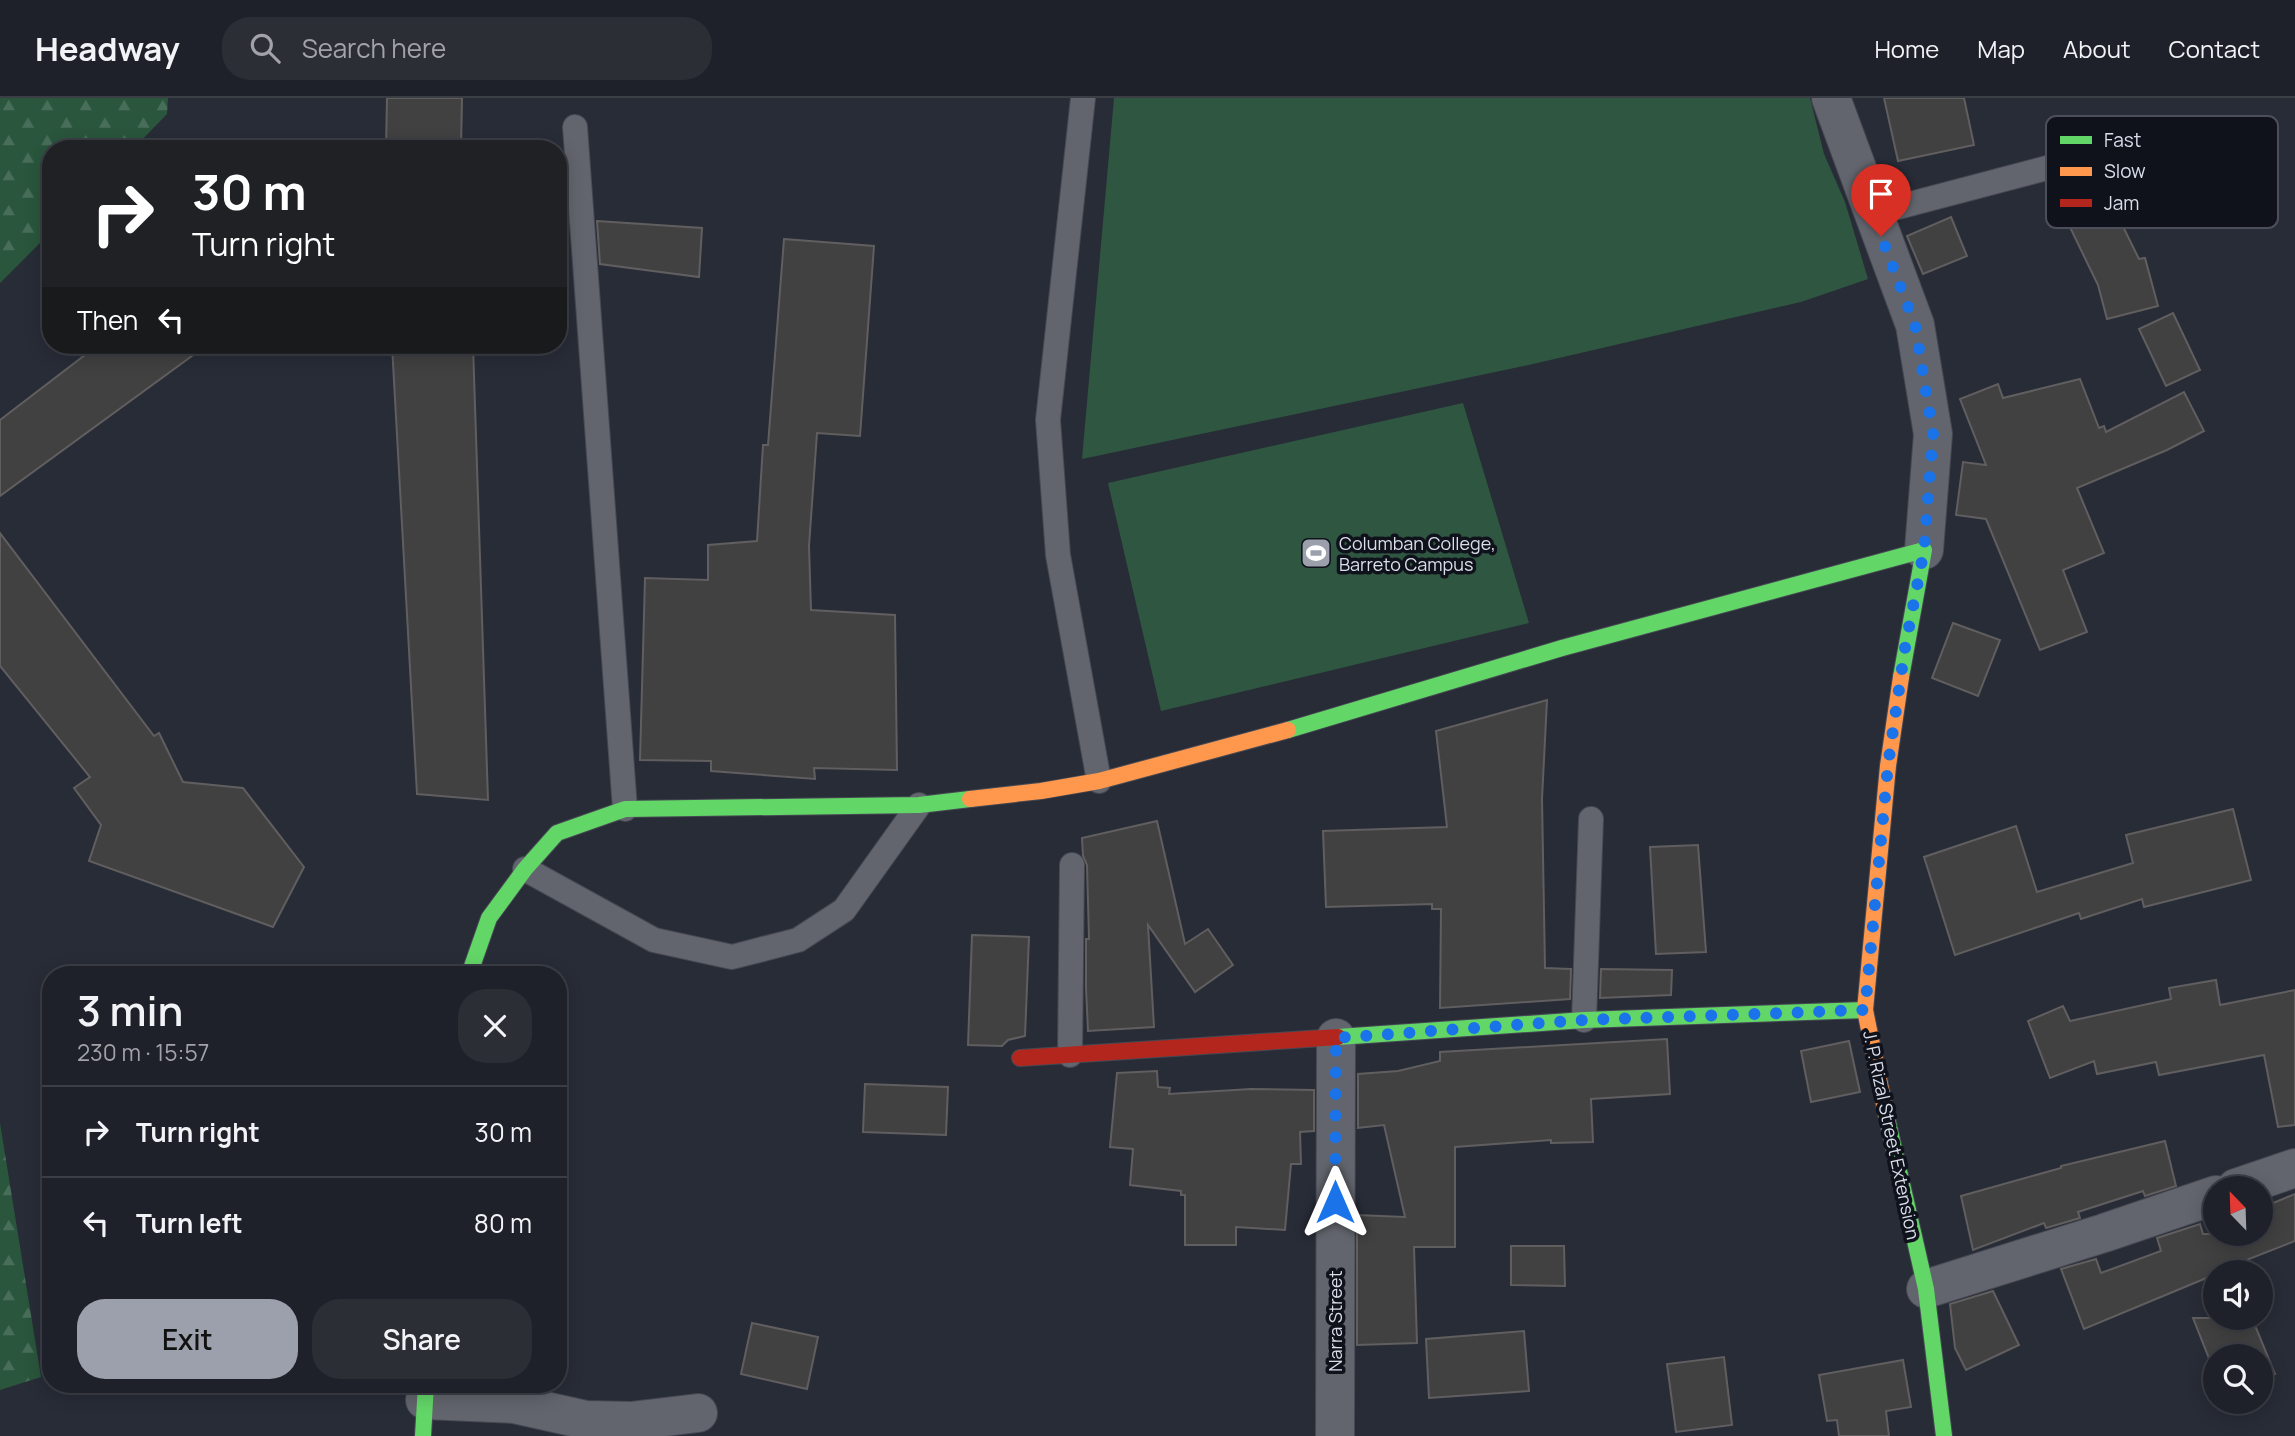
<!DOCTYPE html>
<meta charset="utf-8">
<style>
:root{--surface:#1e2129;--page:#2b2e35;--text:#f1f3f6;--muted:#a1a3a8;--line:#3c3e46;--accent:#9ba0ac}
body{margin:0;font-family:Manrope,sans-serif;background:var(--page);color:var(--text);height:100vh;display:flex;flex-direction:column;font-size:26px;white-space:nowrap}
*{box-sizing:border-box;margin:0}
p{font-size:23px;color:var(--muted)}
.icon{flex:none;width:38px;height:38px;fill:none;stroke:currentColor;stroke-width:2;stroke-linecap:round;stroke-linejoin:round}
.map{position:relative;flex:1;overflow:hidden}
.panel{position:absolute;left:42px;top:868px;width:525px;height:427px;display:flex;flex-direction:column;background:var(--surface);border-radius:28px;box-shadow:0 4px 18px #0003,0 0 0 2px var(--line)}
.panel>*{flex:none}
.banner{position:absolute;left:42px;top:42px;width:525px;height:214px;border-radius:28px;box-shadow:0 4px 18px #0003,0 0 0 2px var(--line);background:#202124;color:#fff;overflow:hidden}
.needle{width:46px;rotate:337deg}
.tools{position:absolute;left:2203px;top:1078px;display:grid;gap:14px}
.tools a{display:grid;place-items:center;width:70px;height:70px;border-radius:50%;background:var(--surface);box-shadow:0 4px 18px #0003,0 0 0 2px var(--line);font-size:35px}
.pin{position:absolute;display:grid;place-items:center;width:60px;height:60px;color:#fff;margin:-72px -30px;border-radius:50% 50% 50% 0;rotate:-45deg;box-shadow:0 0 7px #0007}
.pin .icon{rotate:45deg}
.me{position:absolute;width:77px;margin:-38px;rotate:0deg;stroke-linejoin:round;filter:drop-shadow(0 0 5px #0008)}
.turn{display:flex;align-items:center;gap:24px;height:147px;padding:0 35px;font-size:32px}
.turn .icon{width:91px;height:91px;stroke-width:2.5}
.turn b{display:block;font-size:49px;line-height:60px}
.then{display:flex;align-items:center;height:66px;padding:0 35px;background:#0003;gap:14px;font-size:26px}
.round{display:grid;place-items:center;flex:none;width:74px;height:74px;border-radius:28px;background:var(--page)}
.overview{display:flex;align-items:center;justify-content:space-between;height:119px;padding:0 35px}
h1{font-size:42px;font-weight:600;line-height:52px}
.button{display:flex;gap:14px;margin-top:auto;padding:14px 35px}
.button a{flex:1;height:80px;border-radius:28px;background:var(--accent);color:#111;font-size:28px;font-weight:600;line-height:80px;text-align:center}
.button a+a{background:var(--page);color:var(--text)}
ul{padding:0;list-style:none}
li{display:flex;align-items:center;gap:21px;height:91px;padding:0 35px;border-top:2px solid var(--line)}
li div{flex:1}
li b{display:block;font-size:26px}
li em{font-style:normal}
header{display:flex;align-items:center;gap:42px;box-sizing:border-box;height:98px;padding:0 35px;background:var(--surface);border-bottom:2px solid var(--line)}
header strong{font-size:33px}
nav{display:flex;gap:38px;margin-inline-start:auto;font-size:24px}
.search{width:490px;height:63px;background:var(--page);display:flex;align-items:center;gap:18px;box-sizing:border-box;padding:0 24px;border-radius:28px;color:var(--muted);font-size:26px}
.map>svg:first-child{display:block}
.grass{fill:#2f5640}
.forest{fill:url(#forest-firs)}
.building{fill:#424142;stroke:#605e5f;stroke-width:2}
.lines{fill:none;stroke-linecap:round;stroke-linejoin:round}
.lane-casing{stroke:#464953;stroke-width:26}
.street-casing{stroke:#464953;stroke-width:40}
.fast-casing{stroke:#464953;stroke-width:18}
.slow-casing{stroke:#464953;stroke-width:18}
.jam-casing{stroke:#464953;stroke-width:18}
.lane{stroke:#62656d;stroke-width:24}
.street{stroke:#62656d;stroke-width:38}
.fast{stroke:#63d668;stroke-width:16}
.slow{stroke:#ff974d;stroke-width:16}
.jam{stroke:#b3261e;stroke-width:16}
.route{stroke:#1a73e8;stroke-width:12;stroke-dasharray:0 21.6}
.labels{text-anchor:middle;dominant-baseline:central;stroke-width:7;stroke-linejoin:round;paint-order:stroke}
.poi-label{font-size:18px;fill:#d9deeb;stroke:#0f121b;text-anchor:start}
.street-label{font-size:18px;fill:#d9deeb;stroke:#0f121b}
.key{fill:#0f121b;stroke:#4c4f59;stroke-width:2}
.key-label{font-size:19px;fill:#d9deeb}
</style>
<header>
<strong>Headway</strong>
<div class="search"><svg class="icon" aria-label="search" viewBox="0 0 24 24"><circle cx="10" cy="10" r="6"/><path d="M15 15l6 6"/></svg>Search here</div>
<nav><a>Home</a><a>Map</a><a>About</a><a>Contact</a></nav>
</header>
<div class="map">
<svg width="2295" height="1338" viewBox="0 0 2295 1338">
<defs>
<pattern id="forest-firs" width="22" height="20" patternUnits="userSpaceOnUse" patternTransform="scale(1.75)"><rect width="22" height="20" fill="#2a563d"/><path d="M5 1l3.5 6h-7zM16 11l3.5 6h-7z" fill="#486e59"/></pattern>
</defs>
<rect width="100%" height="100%" fill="#282c37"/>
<g class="grass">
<polygon points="1114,0 1810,0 1824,56 1845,104 1868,181 1801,204 1533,266 1082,361"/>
<polygon points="1463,305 1529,525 1161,613 1108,385"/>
</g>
<g class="forest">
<polygon points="0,0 168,0 167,16 133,51 51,51 51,134 0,185"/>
<polygon points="0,1025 41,1279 0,1292"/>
</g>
<g class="building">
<polygon points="387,0 462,0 461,51 386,51"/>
<polygon points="1884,0 1964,0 1974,47 1898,63"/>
<polygon points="2109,100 2139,161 2145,160 2158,208 2107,221 2098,187 2066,121"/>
<polygon points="1951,119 1967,158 1923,176 1907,138"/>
<polygon points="597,123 702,130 699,179 600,166"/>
<polygon points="784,141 874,148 860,338 817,335 809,448 811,512 895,517 897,672 814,670 815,681 711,673 711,663 640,662 645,480 708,482 708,447 757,443 763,347 768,347"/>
<polygon points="2173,215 2200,272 2166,288 2139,231"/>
<polygon points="98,247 207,247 0,398 0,322"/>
<polygon points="392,247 473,247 488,702 417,696"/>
<polygon points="2080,281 2099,330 2104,328 2106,334 2184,294 2204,333 2167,352 2077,390 2104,455 2063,472 2087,534 2040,552 1986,421 1956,417 1963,364 1986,367 1960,301 1998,286 2003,300"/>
<polygon points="0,435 154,638 159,635 183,684 243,690 304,769 273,829 89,763 101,727 74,690 90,679 0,568"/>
<polygon points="1953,525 2000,542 1978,598 1932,580"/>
<polygon points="1547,602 1542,701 1545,870 1571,871 1570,901 1440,910 1441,811 1432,811 1432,806 1326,809 1323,733 1447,729 1436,633"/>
<polygon points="2233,711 2251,782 2144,809 2142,801 2081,821 2079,815 1955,857 1924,759 2016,728 2037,794 2133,765 2126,737"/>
<polygon points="1157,723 1185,846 1208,831 1233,867 1195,894 1148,827 1154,929 1088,933 1086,890 1086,841 1089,841 1087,767 1083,758 1082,740"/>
<polygon points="1698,747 1706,854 1656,856 1650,749"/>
<polygon points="972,837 1029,839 1025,938 1008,942 1002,948 968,947"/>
<polygon points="1601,871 1672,872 1671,897 1600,900"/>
<polygon points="2216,882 2220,907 2295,892 2295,1027 2278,1029 2264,957 2159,977 2156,964 2097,976 2094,963 2050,980 2028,923 2063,908 2070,923 2171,901 2169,890"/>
<polygon points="1667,941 1670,996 1591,1001 1593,1044 1551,1045 1551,1042 1455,1049 1455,1149 1414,1149 1417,1245 1357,1247 1357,1117 1405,1119 1384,1027 1358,1030 1358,976 1398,973 1440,963 1440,954"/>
<polygon points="1849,943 1860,994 1811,1004 1801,953"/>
<polygon points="1157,973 1158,989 1170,990 1169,996 1251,991 1314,992 1314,1033 1300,1034 1301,1066 1291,1066 1285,1132 1236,1129 1236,1147 1185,1147 1185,1097 1181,1097 1181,1093 1130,1087 1133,1051 1110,1049 1117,975"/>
<polygon points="865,986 948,989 946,1037 863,1034"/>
<polygon points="2165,1043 2176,1088 2145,1098 2143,1093 2078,1114 2080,1120 2046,1130 2044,1125 1973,1152 1961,1098 2061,1070 2061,1068"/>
<polygon points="2295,1096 2295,1143 2216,1174 2216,1176 2084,1231 2061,1171 2096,1161 2101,1175 2161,1153 2157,1140 2200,1126 2203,1136 2261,1136 2261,1110"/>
<polygon points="1511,1148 1564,1148 1565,1188 1511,1187"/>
<polygon points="1993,1193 2019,1247 1966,1272 1955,1250 1950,1206"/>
<polygon points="2193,1220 2252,1220 2275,1276 2261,1282 2261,1258 2216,1258 2216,1278"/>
<polygon points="752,1225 818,1239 807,1291 741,1276"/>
<polygon points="1524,1233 1529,1293 1429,1300 1426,1241"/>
<polygon points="1724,1259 1732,1327 1676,1334 1667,1266"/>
<polygon points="1903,1262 1911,1309 1886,1313 1889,1338 1839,1338 1837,1322 1827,1323 1819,1277"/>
</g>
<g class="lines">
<g class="lane-casing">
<g id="lane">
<polyline points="1083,0 1048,322 1058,457 1099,683"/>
<polyline points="575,29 625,711"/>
<polyline points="1872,116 2100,56"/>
<polyline points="525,771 654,842 732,859 798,842 844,812 919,707"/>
<polyline points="1584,922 1591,721"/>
<polyline points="1070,957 1072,767"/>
</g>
</g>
<g class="street-casing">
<g id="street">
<polyline points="1831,0 1915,227 1933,336 1924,452"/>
<polyline points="2236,1090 2295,1070"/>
<polyline points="1926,1191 2104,1135 2216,1097"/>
<polyline points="425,1302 514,1306 586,1322 631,1323 698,1315"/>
<polyline points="1335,1338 1336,940"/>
</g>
</g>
<g class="fast-casing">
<g id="fast">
<polyline points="1288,632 1562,550 1924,452 1901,579"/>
<polyline points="469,877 489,820 525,771 557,735 625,711 919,707 970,701"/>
<polyline points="1338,939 1584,922 1865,912"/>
<polyline points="1886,1016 1926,1191 1944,1338"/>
<polyline points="423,1338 426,1286"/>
</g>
</g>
<g class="slow-casing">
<g id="slow">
<polyline points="970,701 1041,693 1099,683 1288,632"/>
<polyline points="1886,1016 1865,912 1888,668 1901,579"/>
</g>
</g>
<g class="jam-casing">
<polyline id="jam" points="1020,960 1338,939"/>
</g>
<use href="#lane" class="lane"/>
<use href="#street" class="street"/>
<use href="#fast" class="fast"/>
<use href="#slow" class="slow"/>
<use href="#jam" class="jam"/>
</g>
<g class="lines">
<polyline class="route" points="1335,1104 1336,940 1584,922 1865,912 1888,667 1905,550 1924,452 1933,336 1915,227 1881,138"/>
</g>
<defs>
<g id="stadium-square" transform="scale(1.575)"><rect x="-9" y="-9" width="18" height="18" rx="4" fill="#9ba0ac" stroke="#0f121b"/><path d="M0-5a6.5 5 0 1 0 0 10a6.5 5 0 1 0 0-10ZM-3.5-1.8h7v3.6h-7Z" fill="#fff"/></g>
</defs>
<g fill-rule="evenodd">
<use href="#stadium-square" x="1316" y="455"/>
</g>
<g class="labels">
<g class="poi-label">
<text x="1339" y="445">Columban College,<tspan x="1339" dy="21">Barreto Campus</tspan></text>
</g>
<g class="street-label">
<text transform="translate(1892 1037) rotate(78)">J. P. Rizal Street Extension</text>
<text transform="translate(1335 1223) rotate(-90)">Narra Street</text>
</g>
</g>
<rect x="2046" y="18" width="232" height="112" rx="10" class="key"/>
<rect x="2060" y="38" width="32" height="8" fill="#63d668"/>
<rect x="2060" y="69" width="32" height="9" fill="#ff974d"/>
<rect x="2060" y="101" width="32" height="8" fill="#b3261e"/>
<g class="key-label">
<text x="2104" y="49">Fast</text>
<text x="2104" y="80">Slow</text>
<text x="2104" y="112">Jam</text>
</g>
</svg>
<div class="tools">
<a><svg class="needle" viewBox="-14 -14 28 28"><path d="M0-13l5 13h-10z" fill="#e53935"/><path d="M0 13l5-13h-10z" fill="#a1a3a8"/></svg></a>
<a><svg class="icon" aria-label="sound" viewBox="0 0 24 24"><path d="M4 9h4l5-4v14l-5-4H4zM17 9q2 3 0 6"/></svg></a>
<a><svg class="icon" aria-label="search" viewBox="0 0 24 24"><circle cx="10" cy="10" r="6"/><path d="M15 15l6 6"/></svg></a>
</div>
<div class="pin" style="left:1881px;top:138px;background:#d93025"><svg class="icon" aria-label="arrive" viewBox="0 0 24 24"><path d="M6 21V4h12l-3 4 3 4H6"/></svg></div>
<svg class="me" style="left:1335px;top:1104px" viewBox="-20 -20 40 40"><path d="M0-17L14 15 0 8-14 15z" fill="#1a73e8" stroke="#fff" stroke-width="4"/></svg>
<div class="banner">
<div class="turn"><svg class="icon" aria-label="right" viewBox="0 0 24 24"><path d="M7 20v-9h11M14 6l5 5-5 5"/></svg><div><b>30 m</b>Turn right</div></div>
<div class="then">Then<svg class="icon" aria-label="left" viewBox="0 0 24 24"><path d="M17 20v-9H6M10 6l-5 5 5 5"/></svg></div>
</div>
<section class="panel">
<div class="overview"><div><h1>3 min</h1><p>230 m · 15:57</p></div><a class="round"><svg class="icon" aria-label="close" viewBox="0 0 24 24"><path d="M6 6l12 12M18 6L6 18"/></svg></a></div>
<ul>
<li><svg class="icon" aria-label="right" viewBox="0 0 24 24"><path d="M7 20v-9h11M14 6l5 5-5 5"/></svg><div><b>Turn right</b></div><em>30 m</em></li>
<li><svg class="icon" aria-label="left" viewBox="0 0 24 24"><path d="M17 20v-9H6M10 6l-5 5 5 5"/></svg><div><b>Turn left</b></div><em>80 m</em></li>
</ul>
<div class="button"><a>Exit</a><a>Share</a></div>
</section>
</div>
